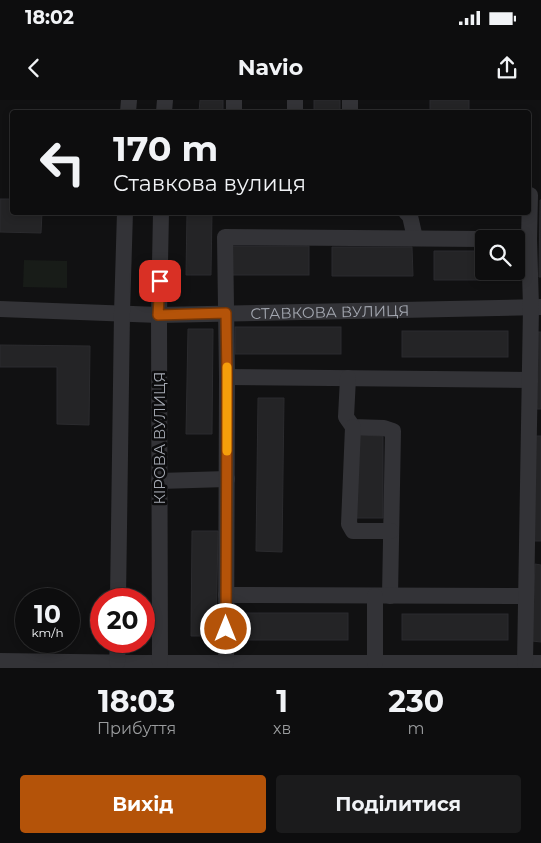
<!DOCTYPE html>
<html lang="uk">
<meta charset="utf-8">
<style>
:root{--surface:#0d0d0e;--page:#1b1b1c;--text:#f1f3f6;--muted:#9a9c9e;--line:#2d2d2e;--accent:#b45309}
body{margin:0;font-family:Montserrat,sans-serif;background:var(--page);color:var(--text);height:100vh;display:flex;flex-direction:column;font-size:19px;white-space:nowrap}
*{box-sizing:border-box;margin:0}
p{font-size:16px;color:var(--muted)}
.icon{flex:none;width:28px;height:28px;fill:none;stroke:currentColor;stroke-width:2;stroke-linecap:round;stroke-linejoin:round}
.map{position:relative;height:568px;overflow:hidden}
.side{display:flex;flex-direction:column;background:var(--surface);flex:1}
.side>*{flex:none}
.top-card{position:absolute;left:10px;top:10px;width:521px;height:105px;border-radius:5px;box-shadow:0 2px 8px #0003,0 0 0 1px var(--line);background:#0d0d0e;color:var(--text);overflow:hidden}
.controls{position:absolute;left:475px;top:130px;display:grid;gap:10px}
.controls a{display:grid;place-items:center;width:50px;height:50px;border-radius:5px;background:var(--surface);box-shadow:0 2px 8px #0003,0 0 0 1px var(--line);font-size:25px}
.speed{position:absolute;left:15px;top:488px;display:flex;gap:10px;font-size:25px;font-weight:700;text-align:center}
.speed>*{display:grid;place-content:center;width:65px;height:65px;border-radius:50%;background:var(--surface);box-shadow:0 2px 8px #0003,0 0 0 1px var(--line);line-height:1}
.speed small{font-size:12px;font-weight:400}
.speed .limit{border:8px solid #d22;background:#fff;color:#111}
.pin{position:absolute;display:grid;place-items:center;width:42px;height:42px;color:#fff;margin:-21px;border-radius:10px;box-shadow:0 2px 8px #0006}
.me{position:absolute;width:55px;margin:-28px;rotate:0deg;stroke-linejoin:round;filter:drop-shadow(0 0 4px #0008)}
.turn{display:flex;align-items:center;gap:18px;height:105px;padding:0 20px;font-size:22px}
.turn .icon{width:65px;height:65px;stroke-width:2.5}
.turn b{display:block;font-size:35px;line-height:42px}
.eta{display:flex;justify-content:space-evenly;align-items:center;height:85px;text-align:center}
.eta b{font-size:30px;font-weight:700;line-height:35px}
.primary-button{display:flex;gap:10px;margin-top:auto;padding:10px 20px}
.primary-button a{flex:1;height:58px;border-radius:5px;background:var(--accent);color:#fff;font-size:20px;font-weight:700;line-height:58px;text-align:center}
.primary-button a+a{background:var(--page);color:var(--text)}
.status{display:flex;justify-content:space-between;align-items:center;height:35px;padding:0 25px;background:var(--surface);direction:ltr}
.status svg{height:14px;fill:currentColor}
header{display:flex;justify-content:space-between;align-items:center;height:65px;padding:0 20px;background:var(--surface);font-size:22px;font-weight:700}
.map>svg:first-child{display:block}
.green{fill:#181c18}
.building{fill:#242426;stroke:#2b2b2e}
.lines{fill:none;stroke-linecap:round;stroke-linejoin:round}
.minor{stroke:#333337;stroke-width:16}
.route-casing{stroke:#753606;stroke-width:12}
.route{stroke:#b45309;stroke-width:9}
.slow{stroke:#f59e0b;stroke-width:9}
.labels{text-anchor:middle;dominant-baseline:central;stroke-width:5;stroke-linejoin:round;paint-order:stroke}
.street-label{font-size:15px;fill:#a4a8b1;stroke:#0c0c0d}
</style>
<div class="status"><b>18:02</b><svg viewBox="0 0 49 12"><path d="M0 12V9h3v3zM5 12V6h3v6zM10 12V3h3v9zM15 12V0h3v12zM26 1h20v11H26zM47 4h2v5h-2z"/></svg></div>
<header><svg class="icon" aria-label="back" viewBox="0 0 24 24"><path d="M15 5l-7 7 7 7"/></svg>Navio<svg class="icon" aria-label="share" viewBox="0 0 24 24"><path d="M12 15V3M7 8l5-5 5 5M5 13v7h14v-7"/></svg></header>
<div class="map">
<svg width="541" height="568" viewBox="0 0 541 568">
<rect width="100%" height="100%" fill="#111112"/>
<polygon class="green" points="24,160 67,161 67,188 23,187"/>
<g class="building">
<polygon points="200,0 223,0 223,12 199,12"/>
<rect x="314" y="0" width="26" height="12"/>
<polygon points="430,0 469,0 469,11 430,12"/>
<polygon points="0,99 12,99 12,112 42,112 41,133 0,132"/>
<polygon points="540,100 541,100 541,177 539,177"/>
<polygon points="187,112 212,112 211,175 186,175"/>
<rect x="229" y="146" width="80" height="29"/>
<polygon points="332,147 412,147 413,176 332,176"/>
<polygon points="434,151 484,151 484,171 514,171 514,180 434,180"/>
<rect x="235" y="227" width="106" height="27"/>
<polygon points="188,229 213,229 212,334 186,334"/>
<rect x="402" y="231" width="106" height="26"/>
<polygon points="538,232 541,232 541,309 537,309"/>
<polygon points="0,245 90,246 89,325 57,324 57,267 0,267"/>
<polygon points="258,298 284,298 282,452 256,451"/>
<polygon points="356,335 383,336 383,418 356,418"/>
<polygon points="535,336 541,336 541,441 534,441"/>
<polygon points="192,431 218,431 216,536 191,536"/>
<polygon points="535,464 541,465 541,542 532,541"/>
<rect x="241" y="513" width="107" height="27"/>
<rect x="402" y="514" width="106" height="26"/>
</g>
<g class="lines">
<g class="minor">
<polyline points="128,12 129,0"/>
<polyline points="164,12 165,0"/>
<polyline points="234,12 234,0"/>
<polyline points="295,12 295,0"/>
<polyline points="350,12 350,0"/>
<polyline points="406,112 410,116 415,138"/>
<path id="s1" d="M0 209 159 215 541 207"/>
<polyline points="227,277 530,280"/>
<polyline points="348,278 346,317 353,327 384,328 393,331 390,496"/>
<polyline points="353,327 349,424 353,431 391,431"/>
<polyline points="159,381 227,379"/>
<polyline points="226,495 526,496"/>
<polyline points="118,499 122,213 125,112"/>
<polyline points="0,561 143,563 541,563"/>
<polyline points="117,562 118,541"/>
<polyline points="160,563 159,215 161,112"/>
<polyline points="226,563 227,277 225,137 484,139"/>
<polyline points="375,563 375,496"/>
<polyline points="525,563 531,207 529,139 530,95"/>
</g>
</g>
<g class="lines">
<g class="route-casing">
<polyline id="route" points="160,181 158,215 226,213 227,277 226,529"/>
</g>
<use href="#route" class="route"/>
<polyline class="slow" points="227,351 227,267"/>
</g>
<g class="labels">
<g class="street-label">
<text stroke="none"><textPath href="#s1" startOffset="330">СТАВКОВА ВУЛИЦЯ</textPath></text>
<text transform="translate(159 338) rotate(-90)">КІРОВА ВУЛИЦЯ</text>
</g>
</g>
</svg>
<div class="controls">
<a><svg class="icon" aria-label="search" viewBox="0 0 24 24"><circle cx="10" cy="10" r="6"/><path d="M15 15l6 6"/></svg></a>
</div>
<div class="speed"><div>10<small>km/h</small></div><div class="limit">20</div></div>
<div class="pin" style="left:160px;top:181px;background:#d93025"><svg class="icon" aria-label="arrive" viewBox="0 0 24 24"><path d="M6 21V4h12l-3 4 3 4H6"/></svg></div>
<svg class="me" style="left:226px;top:529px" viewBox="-20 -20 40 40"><circle r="17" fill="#b45309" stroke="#fff" stroke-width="3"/><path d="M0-11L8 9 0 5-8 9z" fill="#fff"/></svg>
<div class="top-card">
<div class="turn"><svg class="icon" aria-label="left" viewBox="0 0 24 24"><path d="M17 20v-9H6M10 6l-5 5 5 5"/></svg><div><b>170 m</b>Ставкова вулиця</div></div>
</div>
</div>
<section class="side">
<div class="eta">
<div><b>18:03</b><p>Прибуття</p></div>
<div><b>1</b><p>хв</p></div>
<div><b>230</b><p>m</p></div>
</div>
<div class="primary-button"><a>Вихід</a><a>Поділитися</a></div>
</section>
